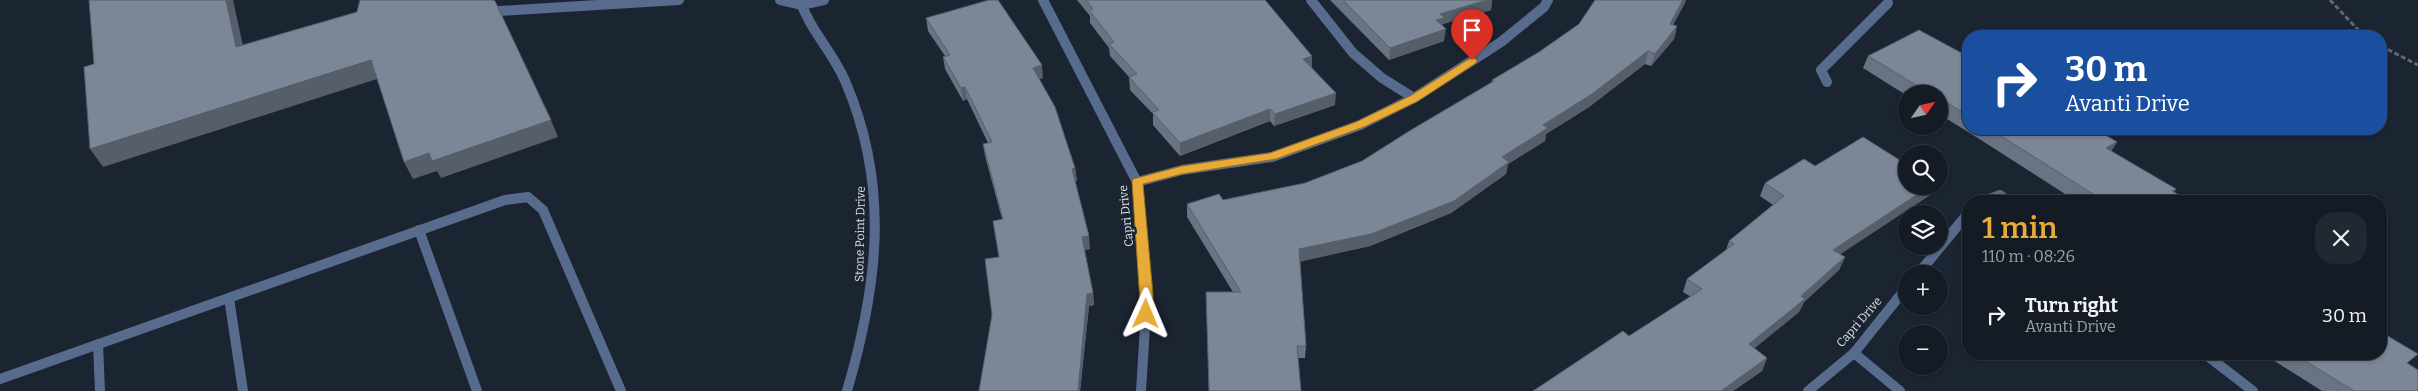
<!DOCTYPE html>
<meta charset="utf-8">
<style>
:root{--surface:#141b25;--page:#212832;--text:#f1f3f6;--muted:#9da1a7;--line:#333942;--accent:#e9ab38}
body{margin:0;font-family:Bitter,serif;background:var(--page);color:var(--text);height:100vh;display:flex;flex-direction:column;font-size:19px;white-space:nowrap}
*{box-sizing:border-box;margin:0}
p{font-size:16px;color:var(--muted)}
.icon{flex:none;width:28px;height:28px;fill:none;stroke:currentColor;stroke-width:2;stroke-linecap:round;stroke-linejoin:round}
.map{position:relative;flex:1;overflow:hidden}
.side{position:absolute;left:1962px;top:195px;width:425px;height:165px;display:flex;flex-direction:column;background:var(--surface);border-radius:20px;box-shadow:0 1px 4px #0004,0 0 0 1px var(--line)}
.side>*{flex:none}
.hud{position:absolute;left:1962px;top:30px;width:425px;height:105px;border-radius:20px;box-shadow:0 1px 4px #0004,0 0 0 1px var(--line);background:#1a4fa0;color:#fff;overflow:hidden}
.needle{width:32px;rotate:56deg}
.tools{position:absolute;left:1898px;top:85px;display:grid;gap:10px}
.tools a{display:grid;place-items:center;width:50px;height:50px;border-radius:50%;background:var(--surface);box-shadow:0 1px 4px #0004,0 0 0 1px var(--line);font-size:25px}
.pin{position:absolute;display:grid;place-items:center;width:42px;height:42px;color:#fff;margin:-51px -21px;border-radius:50% 50% 50% 0;rotate:-45deg;box-shadow:0 0 5px #0007}
.pin .icon{rotate:45deg}
.me{position:absolute;width:55px;margin:-28px;rotate:1deg;stroke-linejoin:round;filter:drop-shadow(0 0 4px #0008)}
.turn{display:flex;align-items:center;gap:18px;height:105px;padding:0 20px;font-size:22px}
.turn .icon{width:65px;height:65px;stroke-width:2.5}
.turn b{display:block;font-size:35px;line-height:42px}
.round{display:grid;place-items:center;flex:none;width:52px;height:52px;border-radius:20px;background:var(--page)}
.headline{display:flex;align-items:center;justify-content:space-between;height:85px;padding:0 20px}
h1{font-size:30px;font-weight:600;line-height:38px;color:var(--accent)}
ul{padding:0;list-style:none}
li{display:flex;align-items:center;gap:15px;height:70px;padding:0 20px}
li div{flex:1}
li b{display:block;font-size:19px}
li em{font-style:normal}
.map>svg:first-child{display:block}
.lines{fill:none;stroke-linecap:round;stroke-linejoin:round}
.path{stroke:#5f6772;stroke-width:3;stroke-dasharray:5 2.5;stroke-linecap:butt}
.service{stroke:#576c8c;stroke-width:10}
.minor{stroke:#576c8c;stroke-width:10}
.tertiary{stroke:#576c8c;stroke-width:10}
.wall{fill:#6a7381}
.shaded-wall{fill:#565e69}
.building{fill:#7b8696;stroke:#565e69}
.route{fill:#e9ab38;stroke:#976f24}
.labels{text-anchor:middle;dominant-baseline:central;stroke-width:5;stroke-linejoin:round;paint-order:stroke}
.street-label{font-size:12px;fill:#dae0e9;stroke:#1b2431}
</style>
<div class="map">
<svg width="2418" height="391" viewBox="0 0 2418 391">
<rect width="100%" height="100%" fill="#1b2431"/>
<g class="lines">
<g class="path">
<polyline points="2330,0 2364,36"/>
<polyline points="2381,46 2418,65"/>
</g>
<g class="service">
<polyline points="499,11 679,0"/>
<polyline points="1827,82 1821,70 1888,3"/>
<polyline points="419,230 477,391"/>
<polyline points="229,298 243,391"/>
<polyline points="98,344 100,391"/>
<polyline points="0,379 505,200 528,197 543,210 621,391"/>
</g>
<g class="minor">
<polyline points="780,0 801,5 824,0"/>
<polyline points="1043,0 1137,182 1147,295 1141,391"/>
<polyline points="1311,0 1353,53 1382,78 1414,98"/>
<polyline points="1137,182 1182,170 1272,157 1360,125 1414,98 1501,42 1544,7 1548,0"/>
<polyline points="1985,201 2000,195 2008,201"/>
<polyline points="1918,274 1969,212"/>
<polyline points="1854,353 1900,391"/>
<polyline points="2205,354 2253,391"/>
<polyline points="1808,391 1854,353 1906,288"/>
</g>
<path class="tertiary" d="M800 0C810 31 834 53 846 83 890 187 878 285 847 391"/>
</g>
<g class="wall">
<polygon points="1077,0 1265,0 1312,68 1335,105 1274,126 1270,121 1180,156 1153,125 1153,114 1130,90 1129,77 1110,56 1109,48 1090,23 1090,16"/>
<polygon points="1330,0 1492,0 1491,10 1443,24 1444,41 1389,60"/>
<polygon points="1685,3 1673,25 1677,26 1674,39 1651,66 1645,64 1589,107 1546,134 1545,141 1508,164 1506,174 1451,213 1370,246 1300,261 1306,346 1305,358 1298,358 1233,292 1187,217 1187,204 1223,200 1305,183 1362,161 1491,83 1492,80"/>
<polygon points="926,18 1043,78 1039,79 1075,168 1077,181 1075,181 1090,249 1084,250 1093,293 1094,305 1089,306 1080,391 979,391 992,315 999,257 1002,219 985,156 983,144 988,143 967,99 963,101 945,69 943,57 945,56 928,31"/>
<polygon points="1868,56 1969,57 1969,129 2095,129 2117,142 2111,151 2176,189 2174,192 2190,201 2076,201 1981,140 1939,114 1939,94 1906,94 1906,95 1863,68"/>
<polygon points="1815,166 1906,186 1934,186 1930,195 1840,254 1845,257 1839,270 1804,302 1799,312 1754,348 1767,358 1762,371 1733,391 1533,391 1629,336 1691,297 1683,292 1687,279 1726,250 1729,241 1773,205 1760,196 1765,183"/>
<polygon points="2271,354 2381,354 2409,364 2418,391 2322,391 2268,357"/>
</g>
<g class="shaded-wall">
<polygon points="226,0 233,0 247,64 236,47"/>
<polygon points="1487,0 1492,0 1491,10 1443,24 1442,30 1436,20 1440,14"/>
<polygon points="1683,0 1686,0 1685,3 1666,36 1670,24"/>
<polygon points="1677,26 1674,39 1651,66 1655,54"/>
<polygon points="1446,29 1444,41 1389,60 1390,48"/>
<polygon points="1648,51 1645,64 1589,107 1546,134 1545,141 1508,164 1506,174 1451,213 1370,246 1299,262 1299,249 1502,157 1543,125"/>
<polygon points="1312,56 1312,68 1303,59"/>
<polygon points="371,60 380,78 103,167 90,149"/>
<polygon points="1042,65 1043,78 1034,80 1033,68"/>
<polygon points="965,87 967,99 963,101 961,88"/>
<polygon points="1336,93 1335,105 1274,126 1275,114"/>
<polygon points="1270,109 1270,121 1180,156 1180,143"/>
<polygon points="551,120 558,137 441,178 437,171 413,179 404,162 429,153"/>
<polygon points="2117,142 2109,155 2106,148"/>
<polygon points="1075,168 1077,181 1073,181 1072,169"/>
<polygon points="1930,186 1934,186 1930,195 1827,263 1833,250"/>
<polygon points="1089,236 1090,249 1083,250 1082,237"/>
<polygon points="1845,257 1839,270 1804,302 1799,312 1744,357 1749,344"/>
<polygon points="1093,293 1094,305 1089,306 1080,391 1078,391 1087,294"/>
<polygon points="1767,358 1762,371 1733,391 1721,391"/>
</g>
<g class="building">
<polygon points="89,0 226,0 236,47 357,12 360,0 492,0 495,1 551,120 432,161 429,153 404,162 371,60 90,149 84,67 94,64"/>
<polygon points="989,0 998,0 1042,65 1033,68 1055,107 1075,168 1072,169 1089,236 1082,237 1093,293 1087,294 1078,391 979,391 992,315 985,259 999,257 993,221 1003,219 983,144 992,142 965,87 961,88 943,57 950,55 926,18"/>
<polygon points="1086,0 1265,0 1312,56 1303,59 1336,93 1275,114 1270,109 1180,143 1152,112 1159,110 1129,77 1137,74 1109,44 1114,42 1089,10 1093,9"/>
<polygon points="1343,0 1487,0 1440,14 1444,18 1436,20 1446,29 1390,48"/>
<polygon points="1595,0 1683,0 1670,24 1677,26 1655,54 1648,51 1592,94 1543,125 1548,128 1502,157 1509,162 1454,201 1371,234 1299,249 1306,346 1297,346 1301,391 1209,391 1206,292 1241,292 1187,204 1219,194 1223,200 1305,183 1362,161 1411,130 1494,81 1492,80 1539,52 1579,24"/>
<polygon points="1919,30 1969,57 1969,116 1939,98 1939,94 1931,94 1868,56"/>
<polygon points="1990,129 2095,129 2117,142 2106,148 2176,189 2172,191 2190,201 2104,201"/>
<polygon points="1863,137 1906,164 1906,186 1930,186 1833,250 1845,257 1801,296 1805,299 1749,344 1767,358 1721,391 1533,391 1623,331 1629,336 1702,289 1687,279 1734,244 1729,241 1784,196 1765,183 1804,159 1815,166"/>
<polygon points="2381,332 2418,354 2407,363 2418,370 2418,391 2354,391 2294,354 2381,354"/>
</g>
<polygon class="route" points="1472,57 1477,60 1476,63 1418,101 1364,127 1276,159 1182,174 1143,184 1153,295 1152,314 1146,319 1141,317 1132,182 1133,179 1182,166 1270,153 1356,122 1410,96"/>
<g class="labels">
<g class="street-label">
<text transform="translate(1126 216) rotate(-96)">Capri Drive</text>
<text transform="translate(860 234) rotate(-89)">Stone Point Drive</text>
<text transform="translate(1859 322) rotate(-49)">Capri Drive</text>
</g>
</g>
</svg>
<div class="tools">
<a><svg class="needle" viewBox="-14 -14 28 28"><path d="M0-13l5 13h-10z" fill="#e53935"/><path d="M0 13l5-13h-10z" fill="#9da1a7"/></svg></a>
<a><svg class="icon" aria-label="search" viewBox="0 0 24 24"><circle cx="10" cy="10" r="6"/><path d="M15 15l6 6"/></svg></a>
<a><svg class="icon" aria-label="layers" viewBox="0 0 24 24"><path d="M12 4l9 5-9 5-9-5zM3 14l9 5 9-5"/></svg></a>
<a>+</a>
<a>−</a>
</div>
<div class="pin" style="left:1472px;top:60px;background:#d93025"><svg class="icon" aria-label="arrive" viewBox="0 0 24 24"><path d="M6 21V4h12l-3 4 3 4H6"/></svg></div>
<svg class="me" style="left:1146px;top:314px" viewBox="-20 -20 40 40"><path d="M0-17L14 15 0 8-14 15z" fill="#e9ab38" stroke="#fff" stroke-width="4"/></svg>
<div class="hud">
<div class="turn"><svg class="icon" aria-label="right" viewBox="0 0 24 24"><path d="M7 20v-9h11M14 6l5 5-5 5"/></svg><div><b>30 m</b>Avanti Drive</div></div>
</div>
<section class="side">
<div class="headline"><div><h1>1 min</h1><p>110 m · 08:26</p></div><a class="round"><svg class="icon" aria-label="close" viewBox="0 0 24 24"><path d="M6 6l12 12M18 6L6 18"/></svg></a></div>
<ul>
<li><svg class="icon" aria-label="right" viewBox="0 0 24 24"><path d="M7 20v-9h11M14 6l5 5-5 5"/></svg><div><b>Turn right</b><p>Avanti Drive</p></div><em>30 m</em></li>
</ul>
</section>
</div>
